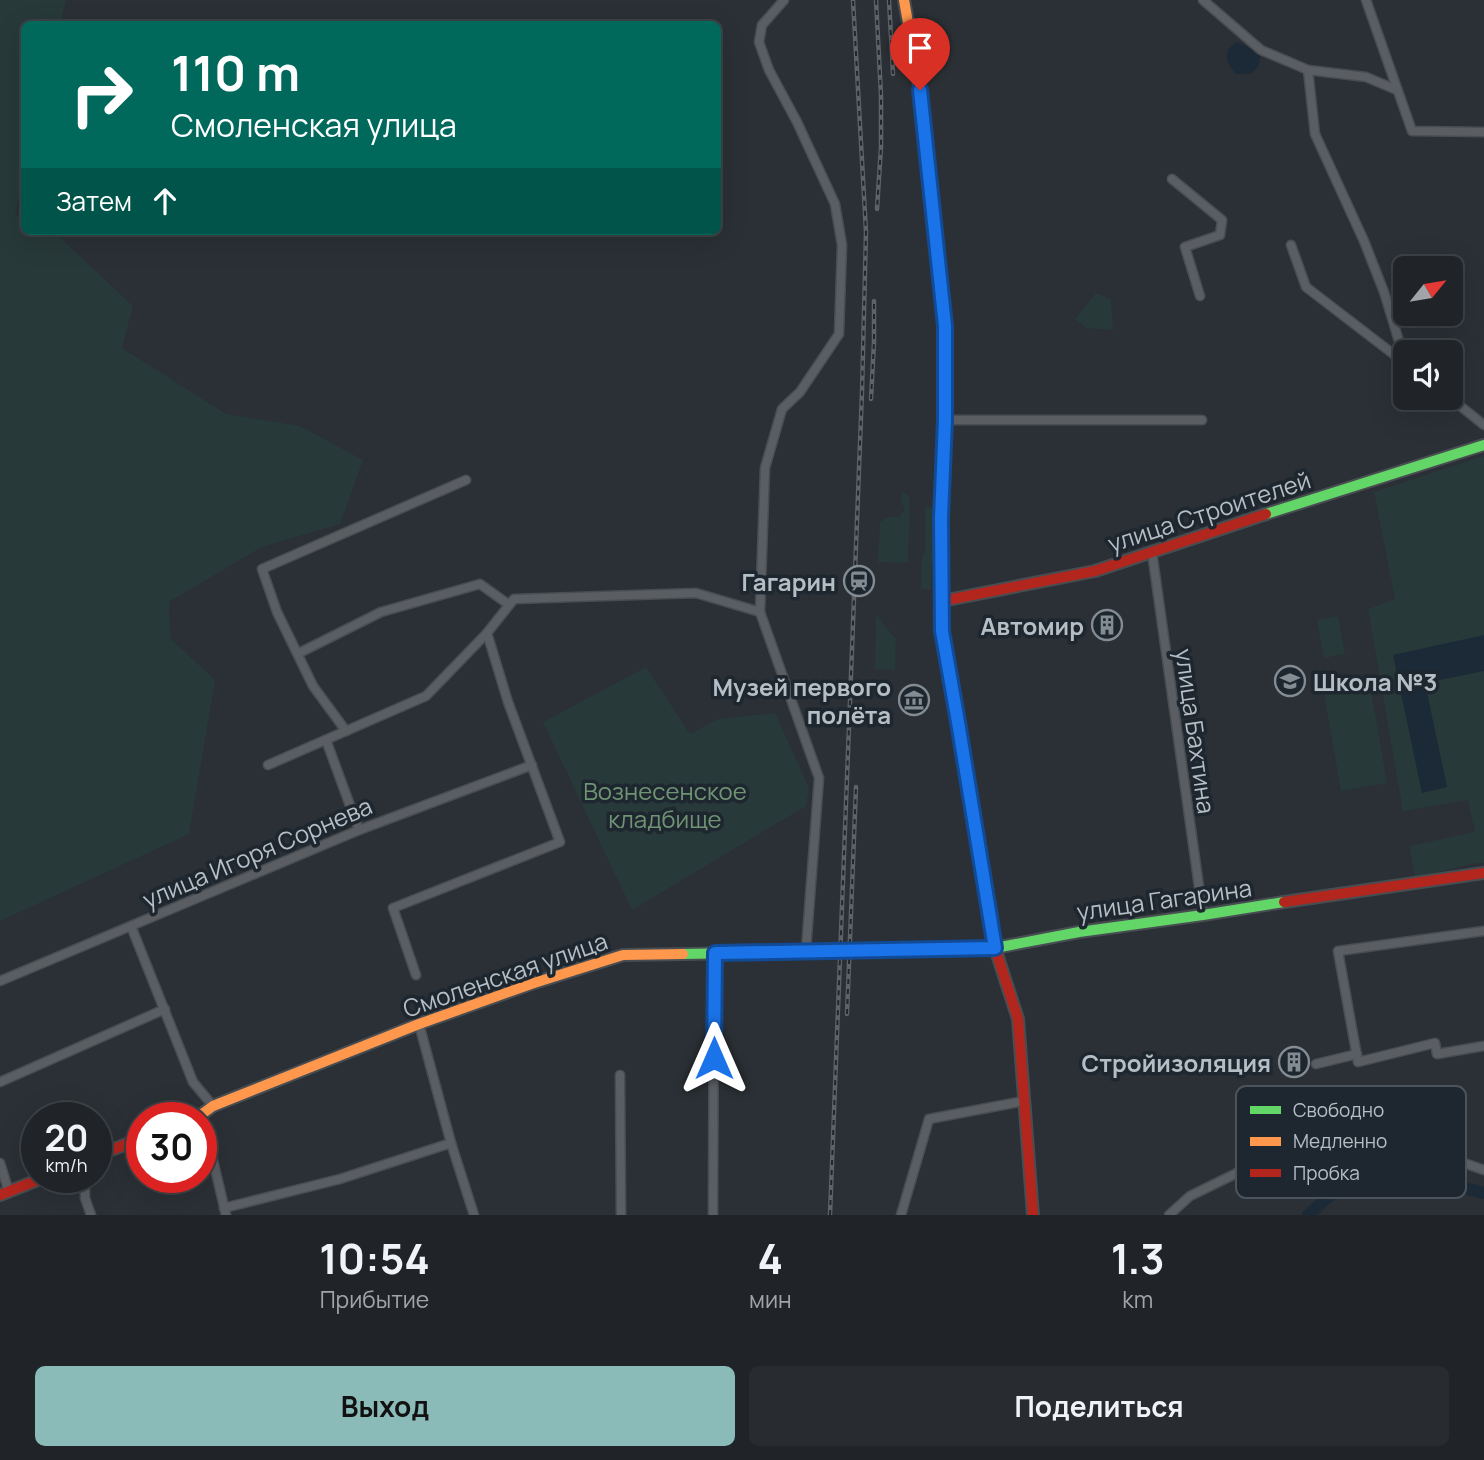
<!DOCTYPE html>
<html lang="ru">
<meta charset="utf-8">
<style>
:root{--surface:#202428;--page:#282c30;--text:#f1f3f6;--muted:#a2a4a8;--line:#3d4145;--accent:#8bbbb9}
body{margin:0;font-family:Manrope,sans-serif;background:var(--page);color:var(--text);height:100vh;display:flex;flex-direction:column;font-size:26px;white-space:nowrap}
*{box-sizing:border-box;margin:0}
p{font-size:23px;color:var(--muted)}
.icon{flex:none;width:38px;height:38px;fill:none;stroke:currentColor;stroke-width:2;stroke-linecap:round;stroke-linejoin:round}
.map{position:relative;height:1215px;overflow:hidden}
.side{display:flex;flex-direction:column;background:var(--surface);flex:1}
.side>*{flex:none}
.banner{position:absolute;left:21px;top:21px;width:700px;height:214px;border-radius:10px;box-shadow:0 7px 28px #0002,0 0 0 2px var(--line);background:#00695c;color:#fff;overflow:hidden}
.needle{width:46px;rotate:60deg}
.controls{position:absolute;left:1393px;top:256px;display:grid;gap:14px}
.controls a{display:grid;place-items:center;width:70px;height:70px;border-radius:10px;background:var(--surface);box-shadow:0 7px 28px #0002,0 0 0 2px var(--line);font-size:35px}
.speed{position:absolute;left:21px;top:1102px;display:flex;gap:14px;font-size:35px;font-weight:700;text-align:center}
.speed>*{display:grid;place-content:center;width:91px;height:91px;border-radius:50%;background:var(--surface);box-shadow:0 7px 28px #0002,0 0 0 2px var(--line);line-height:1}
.speed small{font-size:18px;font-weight:400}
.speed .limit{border:10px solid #d22;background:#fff;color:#111}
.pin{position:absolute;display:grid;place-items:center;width:60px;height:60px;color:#fff;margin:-72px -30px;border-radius:50% 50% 50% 0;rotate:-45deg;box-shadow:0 0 7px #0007}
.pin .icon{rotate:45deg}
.me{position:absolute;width:77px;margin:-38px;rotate:0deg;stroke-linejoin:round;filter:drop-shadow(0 0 5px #0008)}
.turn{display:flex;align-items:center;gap:24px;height:147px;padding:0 35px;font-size:32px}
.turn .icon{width:91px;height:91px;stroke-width:2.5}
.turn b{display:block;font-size:49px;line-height:60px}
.then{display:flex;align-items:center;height:66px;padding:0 35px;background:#0003;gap:14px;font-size:26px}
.eta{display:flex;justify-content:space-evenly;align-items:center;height:119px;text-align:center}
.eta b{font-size:42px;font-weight:700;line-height:49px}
.button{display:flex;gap:14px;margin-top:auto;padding:14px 35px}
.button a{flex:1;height:80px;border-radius:10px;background:var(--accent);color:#111;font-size:28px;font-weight:700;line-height:80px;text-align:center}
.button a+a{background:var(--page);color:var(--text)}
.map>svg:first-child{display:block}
.green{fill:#283939}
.water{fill:#1b2a36}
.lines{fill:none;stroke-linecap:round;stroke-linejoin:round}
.river{stroke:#1b2a36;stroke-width:12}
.street-casing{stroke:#484d52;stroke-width:11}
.fast-casing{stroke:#484d52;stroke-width:14}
.slow-casing{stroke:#484d52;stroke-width:14}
.jam-casing{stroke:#484d52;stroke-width:14}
.street{stroke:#5a5e63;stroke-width:8}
.fast{stroke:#63d668;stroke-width:10}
.slow{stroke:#ff974d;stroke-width:10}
.jam{stroke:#b3261e;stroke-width:10}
.rail-casing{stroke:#5e6266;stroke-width:4.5}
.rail{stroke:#1e272f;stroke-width:2;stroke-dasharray:5;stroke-linecap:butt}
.route-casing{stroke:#114b97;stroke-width:18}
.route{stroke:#1a73e8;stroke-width:12}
.labels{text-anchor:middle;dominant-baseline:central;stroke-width:7;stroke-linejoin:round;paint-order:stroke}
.street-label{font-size:24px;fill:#b5bdc5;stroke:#1e272f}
.poi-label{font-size:24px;font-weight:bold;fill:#b5bdc5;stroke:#1e272f;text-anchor:end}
.park-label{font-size:24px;fill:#6f9373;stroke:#1e272f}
.key{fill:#1e272f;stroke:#4b545c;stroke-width:2}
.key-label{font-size:19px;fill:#b5bdc5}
</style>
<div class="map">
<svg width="1484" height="1215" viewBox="0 0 1484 1215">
<rect width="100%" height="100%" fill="#2a3035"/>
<g class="green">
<polygon points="0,0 66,0 60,24 24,24 24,174 15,214 24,218 24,231 53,231 133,306 122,348 226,414 300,426 363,460 340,524 262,547 169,602 170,638 215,680 189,834 0,921"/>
<polygon points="1096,293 1111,299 1113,330 1087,328 1075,319"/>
<polygon points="1484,456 1484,863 1471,864 1415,878 1409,846 1475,832 1468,800 1403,811 1368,609 1395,599 1374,492"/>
<polygon points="904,492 910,497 908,563 878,562 880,522 888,517 900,517 901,513 904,512 904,505 901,505 902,494"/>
<polygon points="925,507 936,508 936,561 932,562 931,590 921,589 922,555 925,554"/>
<polygon points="876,615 896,639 895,670 875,669"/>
<polygon points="1338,616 1345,654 1324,658 1317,620"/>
<polygon points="646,667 690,734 718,719 775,713 809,788 806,806 632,910 543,722"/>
<polygon points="1369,679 1387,783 1341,791 1323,687"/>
</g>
<g class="water">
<path d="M1237 42 1260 53C1260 63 1259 69 1250 74H1236C1226 62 1221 52 1237 42Z"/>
<polygon points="1484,635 1484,671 1425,683 1447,787 1422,793 1393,655"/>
</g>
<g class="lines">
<polyline class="river" points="1308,1215 1357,1172 1390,1164 1436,1181 1484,1193"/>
<g class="street-casing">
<g id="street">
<polyline points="784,0 762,25 759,42 769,70 797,122 835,204 842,245 839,334 800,392 782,409 765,468 760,612 819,778 806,950"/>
<polyline points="1203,0 1261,50 1308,70 1366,77 1397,90"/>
<polyline points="1366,0 1412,131 1484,132"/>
<polyline points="1308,70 1315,134 1364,241 1384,292 1405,361"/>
<polyline points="1172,179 1222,220 1220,235 1185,247 1200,296"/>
<polyline points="1291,245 1306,287 1405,363"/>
<polyline points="1449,397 1484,425"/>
<polyline points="945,420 1202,420"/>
<polyline points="1152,552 1203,915"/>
<polyline points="299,653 381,612 480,584 508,604"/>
<polyline points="346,731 313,686 277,612 262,569 466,480"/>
<polyline points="326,740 359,830"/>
<polyline points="268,765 426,696 487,633 514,599 696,593 760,612"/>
<polyline points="131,926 193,1082 213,1106"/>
<polyline points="1484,931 1338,951 1358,1062 1435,1043 1437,1054 1484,1046"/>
<polyline points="416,975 393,908 560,842 508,702 487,633"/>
<polyline points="0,981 359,830 532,765"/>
<polyline points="419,1024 451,1143 474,1215"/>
<polyline points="1316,1064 1357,1054"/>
<polyline points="620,1075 621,1215"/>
<polyline points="0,1082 165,1009"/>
<polyline points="202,1114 226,1215"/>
<polyline points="0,1163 9,1192"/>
<polyline points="85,1178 85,1198 91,1215"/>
<polyline points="224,1208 340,1179 451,1143"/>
<polyline points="713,1215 714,953"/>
<polyline points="901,1215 929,1119 1024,1101"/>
<polyline points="1169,1215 1190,1196 1237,1173 1267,1166 1293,1168 1314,1159 1319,1132 1317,1111 1484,1170"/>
</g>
</g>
<g class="fast-casing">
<g id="fast">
<polyline points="945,414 941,518 941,631 958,722 993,937"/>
<polyline points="1266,514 1484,445"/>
<polyline points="683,954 995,948 1079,932 1203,915 1284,902"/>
</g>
</g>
<g class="slow-casing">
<g id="slow">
<polyline points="904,0 920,90 945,326 945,414"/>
<polyline points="191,1118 202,1114 213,1106 419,1024 534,983 623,955 683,954"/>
</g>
</g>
<g class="jam-casing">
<g id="jam">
<polyline points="942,601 1095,571 1266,514"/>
<polyline points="1284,902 1484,873"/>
<polyline points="993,937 995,948 1018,1019 1033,1215"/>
<polyline points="96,1156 142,1138"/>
<polyline points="0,1195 43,1178"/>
</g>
</g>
<use href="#street" class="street"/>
<use href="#fast" class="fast"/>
<use href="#slow" class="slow"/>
<use href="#jam" class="jam"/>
<g class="rail-casing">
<g id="rail">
<polyline points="876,0 881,95 881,147 877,209"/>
<polyline points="889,0 893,74"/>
<polyline points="871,399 874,342 874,301"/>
<polyline points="847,1014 856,787"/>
<polyline points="830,1215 862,392 866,232 853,0"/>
</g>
</g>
<use href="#rail" class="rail"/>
</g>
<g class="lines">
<g class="route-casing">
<polyline id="route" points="714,1058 715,953 995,948 958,722 942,631 941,518 945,420 945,326 920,90"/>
</g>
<use href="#route" class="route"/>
</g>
<defs>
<g id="station-ring" transform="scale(1.575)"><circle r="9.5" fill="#1e272f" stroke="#848c93" stroke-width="1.5"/><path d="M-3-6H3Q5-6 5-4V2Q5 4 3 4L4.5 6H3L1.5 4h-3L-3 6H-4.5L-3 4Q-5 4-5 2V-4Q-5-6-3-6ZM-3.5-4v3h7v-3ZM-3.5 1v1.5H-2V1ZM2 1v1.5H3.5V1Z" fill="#848c93"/></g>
<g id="building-ring" transform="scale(1.575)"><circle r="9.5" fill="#1e272f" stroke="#848c93" stroke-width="1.5"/><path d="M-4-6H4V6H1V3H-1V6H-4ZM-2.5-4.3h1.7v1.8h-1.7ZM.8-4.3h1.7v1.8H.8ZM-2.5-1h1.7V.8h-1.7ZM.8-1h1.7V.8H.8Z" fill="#848c93"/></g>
<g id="school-ring" transform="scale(1.575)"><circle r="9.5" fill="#1e272f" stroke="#848c93" stroke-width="1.5"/><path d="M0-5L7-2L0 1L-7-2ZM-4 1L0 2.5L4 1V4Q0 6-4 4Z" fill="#848c93"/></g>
<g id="museum-ring" transform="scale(1.575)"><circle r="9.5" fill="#1e272f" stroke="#848c93" stroke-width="1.5"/><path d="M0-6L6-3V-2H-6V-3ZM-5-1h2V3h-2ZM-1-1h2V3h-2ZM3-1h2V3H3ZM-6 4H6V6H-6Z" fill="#848c93"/></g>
</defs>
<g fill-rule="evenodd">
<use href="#station-ring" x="859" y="581"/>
<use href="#building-ring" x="1107" y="625"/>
<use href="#school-ring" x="1290" y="681"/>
<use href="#museum-ring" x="914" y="700"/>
<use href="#building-ring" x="1294" y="1062"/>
</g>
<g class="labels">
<g class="street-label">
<text transform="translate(1209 511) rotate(-18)">улица Строителей</text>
<text transform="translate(1196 731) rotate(82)">улица Бахтина</text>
<text transform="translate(257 852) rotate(-23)">улица Игоря Сорнева</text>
<text transform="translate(1164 899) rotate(-8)">улица Гагарина</text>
<text transform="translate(505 974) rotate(-19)">Смоленская улица</text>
</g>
<g class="poi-label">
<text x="836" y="581">Гагарин</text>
<text x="1084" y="625">Автомир</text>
<text x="1313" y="681" text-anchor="start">Школа №3</text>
<text x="891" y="686">Музей первого<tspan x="891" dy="28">полёта</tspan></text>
<text x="1271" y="1062">Стройизоляция</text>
</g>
<g class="park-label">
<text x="665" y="790">Вознесенское<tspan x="665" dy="28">кладбище</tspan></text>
</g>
</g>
<rect x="1236" y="1086" width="230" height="112" rx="10" class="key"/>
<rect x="1250" y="1106" width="31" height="8" fill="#63d668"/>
<rect x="1250" y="1137" width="31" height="9" fill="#ff974d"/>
<rect x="1250" y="1169" width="31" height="8" fill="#b3261e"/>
<g class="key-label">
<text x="1293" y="1117">Свободно</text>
<text x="1293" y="1148">Медленно</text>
<text x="1293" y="1180">Пробка</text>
</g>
</svg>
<div class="controls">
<a><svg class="needle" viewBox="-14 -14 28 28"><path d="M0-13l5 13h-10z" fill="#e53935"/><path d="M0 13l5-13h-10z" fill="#a2a4a8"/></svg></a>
<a><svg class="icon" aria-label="sound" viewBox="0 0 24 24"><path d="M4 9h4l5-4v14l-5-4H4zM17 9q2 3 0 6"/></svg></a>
</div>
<div class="speed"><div>20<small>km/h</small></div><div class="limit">30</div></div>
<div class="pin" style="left:920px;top:90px;background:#d93025"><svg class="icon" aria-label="arrive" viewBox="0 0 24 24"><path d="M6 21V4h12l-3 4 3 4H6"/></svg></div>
<svg class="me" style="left:714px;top:1058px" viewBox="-20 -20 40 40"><path d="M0-17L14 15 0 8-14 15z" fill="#1a73e8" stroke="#fff" stroke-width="4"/></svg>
<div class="banner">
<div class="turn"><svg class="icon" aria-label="right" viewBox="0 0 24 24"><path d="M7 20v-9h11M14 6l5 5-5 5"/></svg><div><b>110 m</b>Смоленская улица</div></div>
<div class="then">Затем<svg class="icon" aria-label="ahead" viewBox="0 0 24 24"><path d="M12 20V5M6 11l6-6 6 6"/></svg></div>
</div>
</div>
<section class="side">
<div class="eta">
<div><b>10:54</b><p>Прибытие</p></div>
<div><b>4</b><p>мин</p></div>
<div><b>1.3</b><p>km</p></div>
</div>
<div class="button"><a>Выход</a><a>Поделиться</a></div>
</section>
